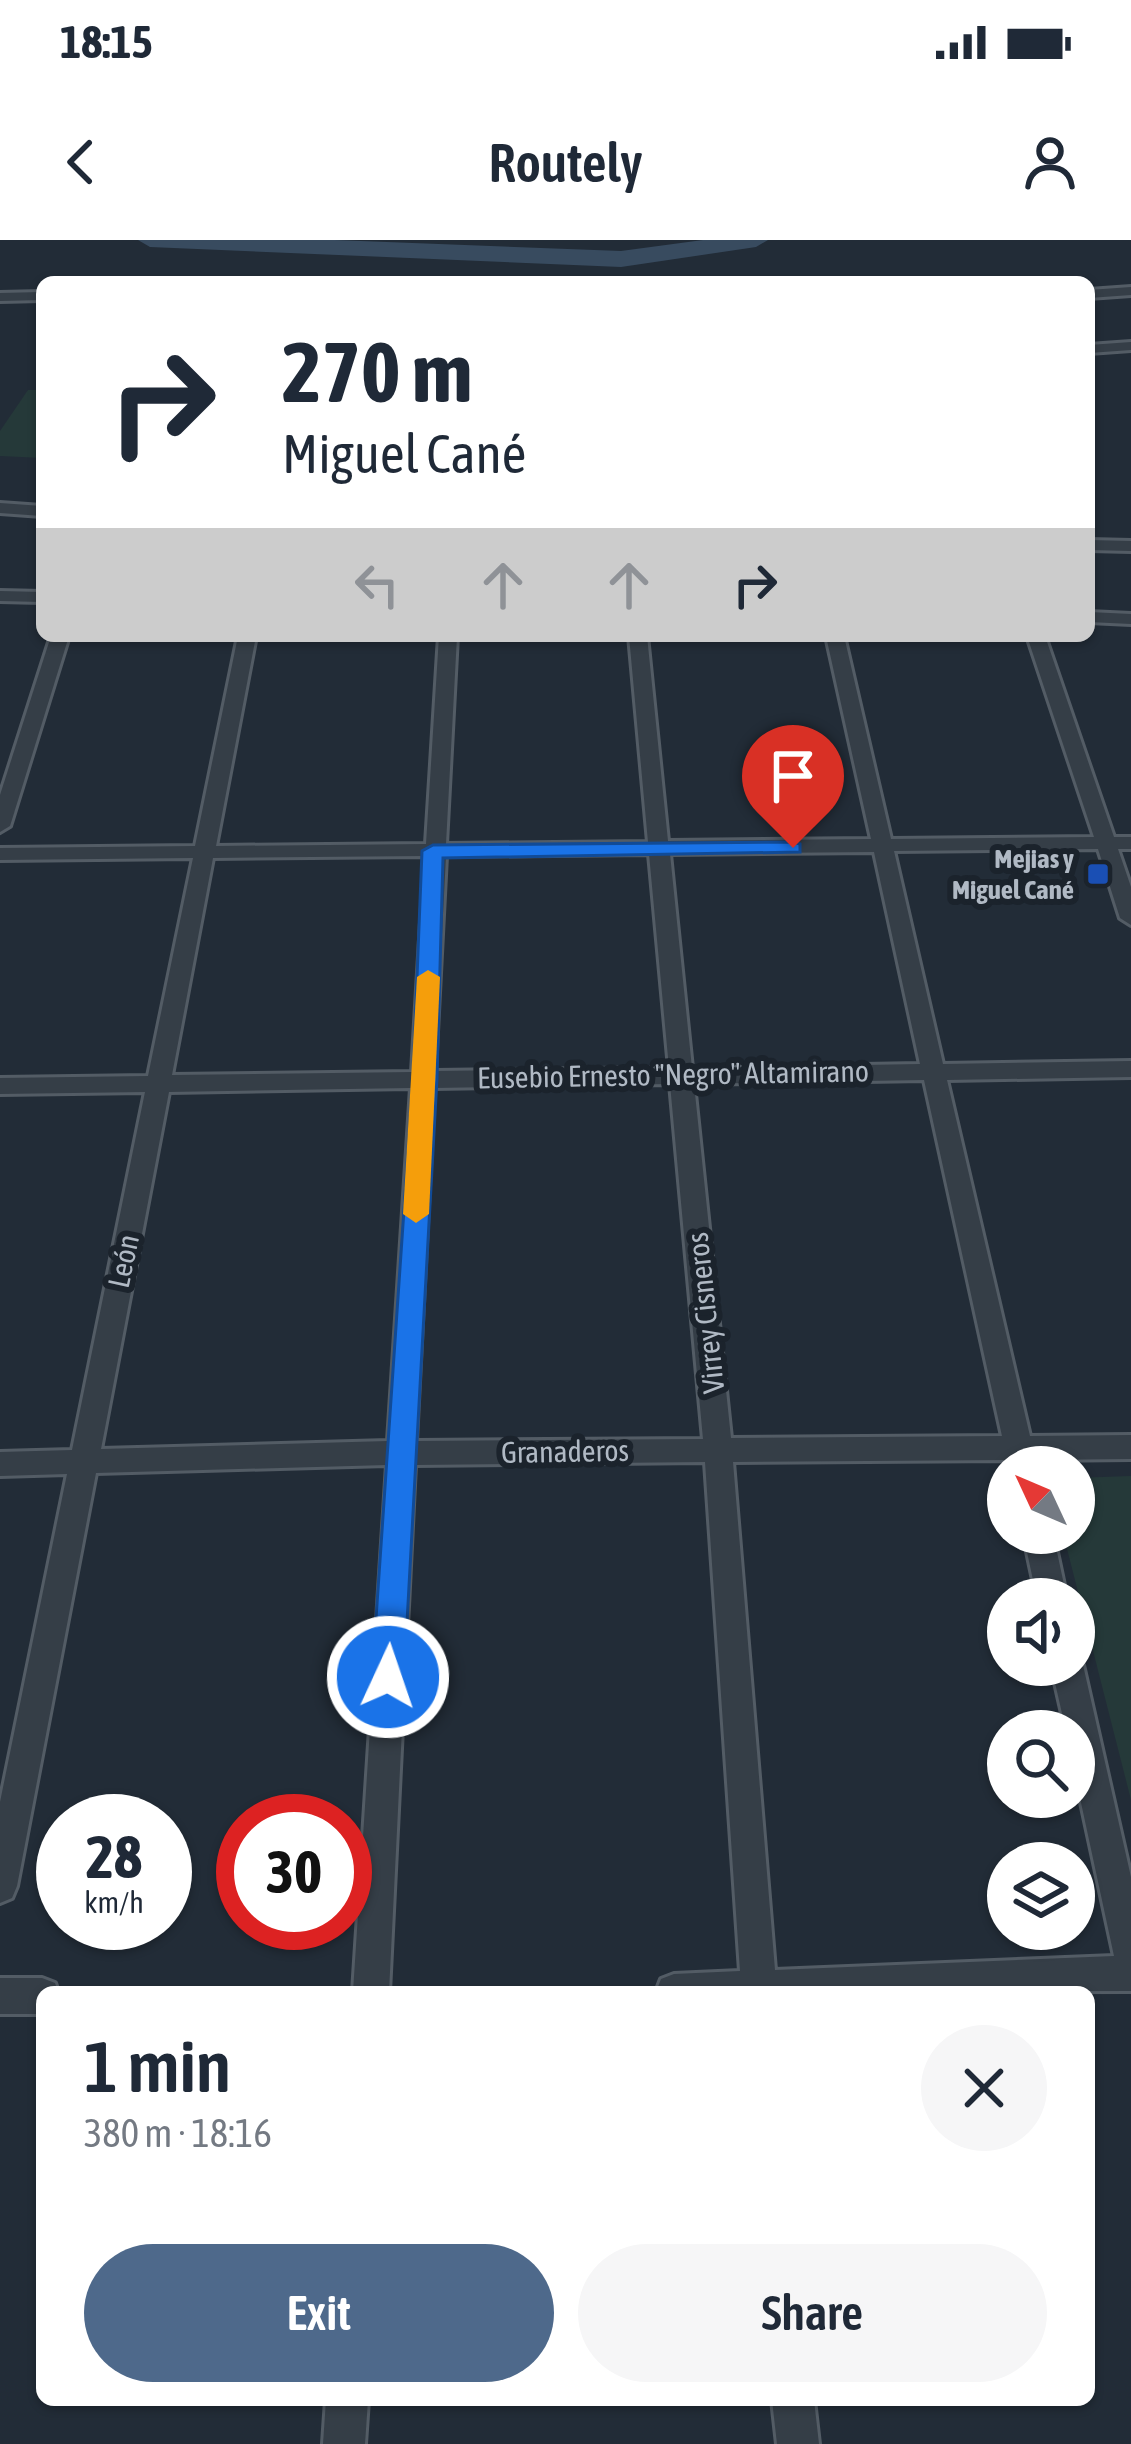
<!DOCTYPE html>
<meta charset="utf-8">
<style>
:root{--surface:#fff;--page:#f6f6f7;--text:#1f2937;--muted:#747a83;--accent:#4e698b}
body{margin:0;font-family:"Asap Condensed",sans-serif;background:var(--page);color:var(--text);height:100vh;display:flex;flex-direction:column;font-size:45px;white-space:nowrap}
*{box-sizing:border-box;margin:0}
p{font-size:39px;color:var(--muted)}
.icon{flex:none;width:66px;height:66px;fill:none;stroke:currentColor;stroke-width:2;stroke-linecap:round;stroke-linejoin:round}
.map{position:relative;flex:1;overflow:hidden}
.drawer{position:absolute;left:36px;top:1746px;width:1059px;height:420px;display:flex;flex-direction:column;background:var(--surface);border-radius:18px;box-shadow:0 3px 9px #0004}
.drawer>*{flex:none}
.hud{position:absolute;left:36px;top:36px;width:1059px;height:366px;border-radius:18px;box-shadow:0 3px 9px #0004;background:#fff;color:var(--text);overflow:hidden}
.needle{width:78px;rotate:314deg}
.controls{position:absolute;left:987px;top:1206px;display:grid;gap:24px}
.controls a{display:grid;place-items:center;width:108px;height:108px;border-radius:50%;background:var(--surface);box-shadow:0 3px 9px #0004;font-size:60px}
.speed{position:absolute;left:36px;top:1554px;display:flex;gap:24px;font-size:60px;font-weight:700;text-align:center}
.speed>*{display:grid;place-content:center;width:156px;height:156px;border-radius:50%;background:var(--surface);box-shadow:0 3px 9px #0004;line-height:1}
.speed small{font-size:30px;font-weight:400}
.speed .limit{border:18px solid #d22;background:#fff;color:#111}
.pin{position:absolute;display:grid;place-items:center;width:102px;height:102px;color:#fff;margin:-123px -51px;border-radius:50% 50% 50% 0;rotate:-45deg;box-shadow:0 0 12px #0007}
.pin .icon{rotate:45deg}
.me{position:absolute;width:132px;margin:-66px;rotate:3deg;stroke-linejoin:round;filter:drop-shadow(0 0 9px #0008)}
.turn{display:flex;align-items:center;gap:42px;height:252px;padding:0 48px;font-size:54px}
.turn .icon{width:156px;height:156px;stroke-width:2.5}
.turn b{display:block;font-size:84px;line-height:102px}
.lanes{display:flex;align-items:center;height:114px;padding:0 48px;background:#0003;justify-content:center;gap:60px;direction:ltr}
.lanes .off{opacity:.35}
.round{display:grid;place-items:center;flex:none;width:126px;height:126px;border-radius:63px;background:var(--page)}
.summary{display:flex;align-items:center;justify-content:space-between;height:204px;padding:0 48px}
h1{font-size:72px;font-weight:600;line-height:90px}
.action{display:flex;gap:24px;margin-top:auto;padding:24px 48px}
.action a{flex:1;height:138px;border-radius:72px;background:var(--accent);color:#fff;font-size:48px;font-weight:600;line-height:138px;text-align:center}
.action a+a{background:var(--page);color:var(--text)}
.status{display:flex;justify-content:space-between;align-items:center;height:84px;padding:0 60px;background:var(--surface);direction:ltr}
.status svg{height:33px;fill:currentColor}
header{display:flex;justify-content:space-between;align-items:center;height:156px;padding:0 48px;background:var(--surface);font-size:54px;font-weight:600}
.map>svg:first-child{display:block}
.green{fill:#253939}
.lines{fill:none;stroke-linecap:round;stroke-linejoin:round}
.river{fill:#384b5f;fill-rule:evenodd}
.street-casing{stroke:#535c65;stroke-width:6}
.street{fill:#353e47;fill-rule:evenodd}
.route{fill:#1a73e8;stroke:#114b97;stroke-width:3}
.slow{fill:#f59e0b}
.transit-dot{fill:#1a4fb4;stroke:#1b232c;stroke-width:4.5}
.labels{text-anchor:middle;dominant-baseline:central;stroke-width:12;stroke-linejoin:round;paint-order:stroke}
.far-poi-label{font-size:27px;font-weight:bold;fill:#b0b9c4;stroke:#1b232c;text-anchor:end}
.street-label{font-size:30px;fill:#b0b9c4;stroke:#1b232c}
</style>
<div class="status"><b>18:15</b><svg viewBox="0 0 49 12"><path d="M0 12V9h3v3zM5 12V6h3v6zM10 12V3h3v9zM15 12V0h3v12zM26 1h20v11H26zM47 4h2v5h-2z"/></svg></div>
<header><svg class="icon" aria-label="back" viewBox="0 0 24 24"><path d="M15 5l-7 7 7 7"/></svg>Routely<svg class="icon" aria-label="person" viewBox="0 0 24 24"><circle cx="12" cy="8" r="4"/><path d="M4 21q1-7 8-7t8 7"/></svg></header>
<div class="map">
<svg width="1131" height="2204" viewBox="0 0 1131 2204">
<rect width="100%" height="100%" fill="#222c37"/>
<g class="green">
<polygon points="28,150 42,150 42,218 0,216 0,191"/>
<polygon points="1131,1236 1131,1560 1063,1293 1074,1293 1074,1238"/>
</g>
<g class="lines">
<polygon class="river" points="138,0 335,0 621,11 703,0 768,0 756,7 621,27 150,7"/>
<g class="street-casing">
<g id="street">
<polygon points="1131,47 1131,55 1089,58 1089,50"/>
<polygon points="42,52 42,60 0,61 0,53"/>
<polygon points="1131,102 1131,110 1089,113 1089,105"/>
<polygon points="0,263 42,266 42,276 0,273"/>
<polygon points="1089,300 1131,301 1131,311 1089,310"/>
<polygon points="0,351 42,352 42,362 0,361"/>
<polygon points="1089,372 1131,374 1131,384 1089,382"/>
<polygon points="51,396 69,396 10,586 0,592 0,555"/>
<path d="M238 396H256L216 606 426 604 439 396H457L446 604 648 602 629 396H647L668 601 871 599 826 396H844L891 599 1094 597 1027 396H1045L1114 597H1131V609H1118L1131 647V685L1120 678 1098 609 894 611 943 824 1131 821V837L947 840 1030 1196 1131 1195V1219L1036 1220 1037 1227H1009L1007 1220 733 1222 775 1730 1114 1716 1074 1530V1491H1066L1051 1425H1074V1413L1083 1425 1131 1637V1751L656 1752 661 1739 674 1734 740 1731 705 1222 415 1225 389 1752H353L387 1225 96 1233 17 1646 12 1658 0 1663V1562L67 1234 0 1236V1212L72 1210 145 852 0 854V838L148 836 193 618 0 620V608L195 606ZM874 612 920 824 692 828 670 614ZM649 614 669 828 435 831 446 616ZM425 616 412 832 172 835 213 618ZM924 840 1002 1196 731 1198 694 844ZM670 844 703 1199 416 1201 434 848ZM411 848 388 1201 101 1209 169 852Z"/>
<polygon points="1023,1293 1053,1293 1067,1359 1037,1359"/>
<polygon points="0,1738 42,1738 55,1743 58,1752 42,1752 42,1774 0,1774"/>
<polygon points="326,2160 368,2160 365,2204 323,2204"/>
<polygon points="772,2160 814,2160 819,2204 777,2204"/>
</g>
</g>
<use href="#street" class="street"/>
</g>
<polygon class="route" points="793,602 800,604 800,612 443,618 437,838 404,1437 399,1448 388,1452 377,1448 372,1437 413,838 422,611 433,605"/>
<polygon class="slow" points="428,730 440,737 429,974 416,983 403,974 417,737"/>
<rect class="transit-dot" x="1086" y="622" width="24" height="24" rx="6"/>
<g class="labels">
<g class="far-poi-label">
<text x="1074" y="618">Mejias y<tspan x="1074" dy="31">Miguel Cané</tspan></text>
</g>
<g class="street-label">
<text transform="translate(673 834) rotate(-1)">Eusebio Ernesto "Negro" Altamirano</text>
<text transform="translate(123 1021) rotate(-78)">León</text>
<text transform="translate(705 1073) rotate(-96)">Virrey Cisneros</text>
<text transform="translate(565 1211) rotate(-1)">Granaderos</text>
</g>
</g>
</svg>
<div class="controls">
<a><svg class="needle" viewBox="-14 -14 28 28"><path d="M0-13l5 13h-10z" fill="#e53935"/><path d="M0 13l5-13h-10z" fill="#747a83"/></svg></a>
<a><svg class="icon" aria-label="sound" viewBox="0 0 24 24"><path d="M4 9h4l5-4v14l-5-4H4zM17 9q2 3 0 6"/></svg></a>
<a><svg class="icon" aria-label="search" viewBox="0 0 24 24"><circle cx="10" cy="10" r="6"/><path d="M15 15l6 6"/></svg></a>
<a><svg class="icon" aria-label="layers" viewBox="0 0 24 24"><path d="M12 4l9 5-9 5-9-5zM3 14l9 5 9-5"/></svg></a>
</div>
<div class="speed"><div>28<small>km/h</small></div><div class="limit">30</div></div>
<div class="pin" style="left:793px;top:608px;background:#d93025"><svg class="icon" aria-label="arrive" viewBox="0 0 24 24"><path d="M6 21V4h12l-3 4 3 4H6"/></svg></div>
<svg class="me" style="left:388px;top:1437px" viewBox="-20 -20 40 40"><circle r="17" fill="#1a73e8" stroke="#fff" stroke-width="3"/><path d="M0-11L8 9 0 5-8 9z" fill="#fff"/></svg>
<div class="hud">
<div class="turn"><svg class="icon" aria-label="right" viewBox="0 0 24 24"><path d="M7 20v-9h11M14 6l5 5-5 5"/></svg><div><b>270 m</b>Miguel Cané</div></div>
<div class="lanes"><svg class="icon off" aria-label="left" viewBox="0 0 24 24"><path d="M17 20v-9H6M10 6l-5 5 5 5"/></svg><svg class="icon off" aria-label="ahead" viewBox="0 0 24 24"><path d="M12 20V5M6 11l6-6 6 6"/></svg><svg class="icon off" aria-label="ahead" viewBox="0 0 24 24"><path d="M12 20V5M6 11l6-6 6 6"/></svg><svg class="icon" aria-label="right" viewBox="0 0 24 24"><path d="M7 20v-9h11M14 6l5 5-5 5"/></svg></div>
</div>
<section class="drawer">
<div class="summary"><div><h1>1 min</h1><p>380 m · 18:16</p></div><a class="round"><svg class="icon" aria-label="close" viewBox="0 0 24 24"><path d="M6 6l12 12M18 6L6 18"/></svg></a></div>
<div class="action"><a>Exit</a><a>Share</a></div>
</section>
</div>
